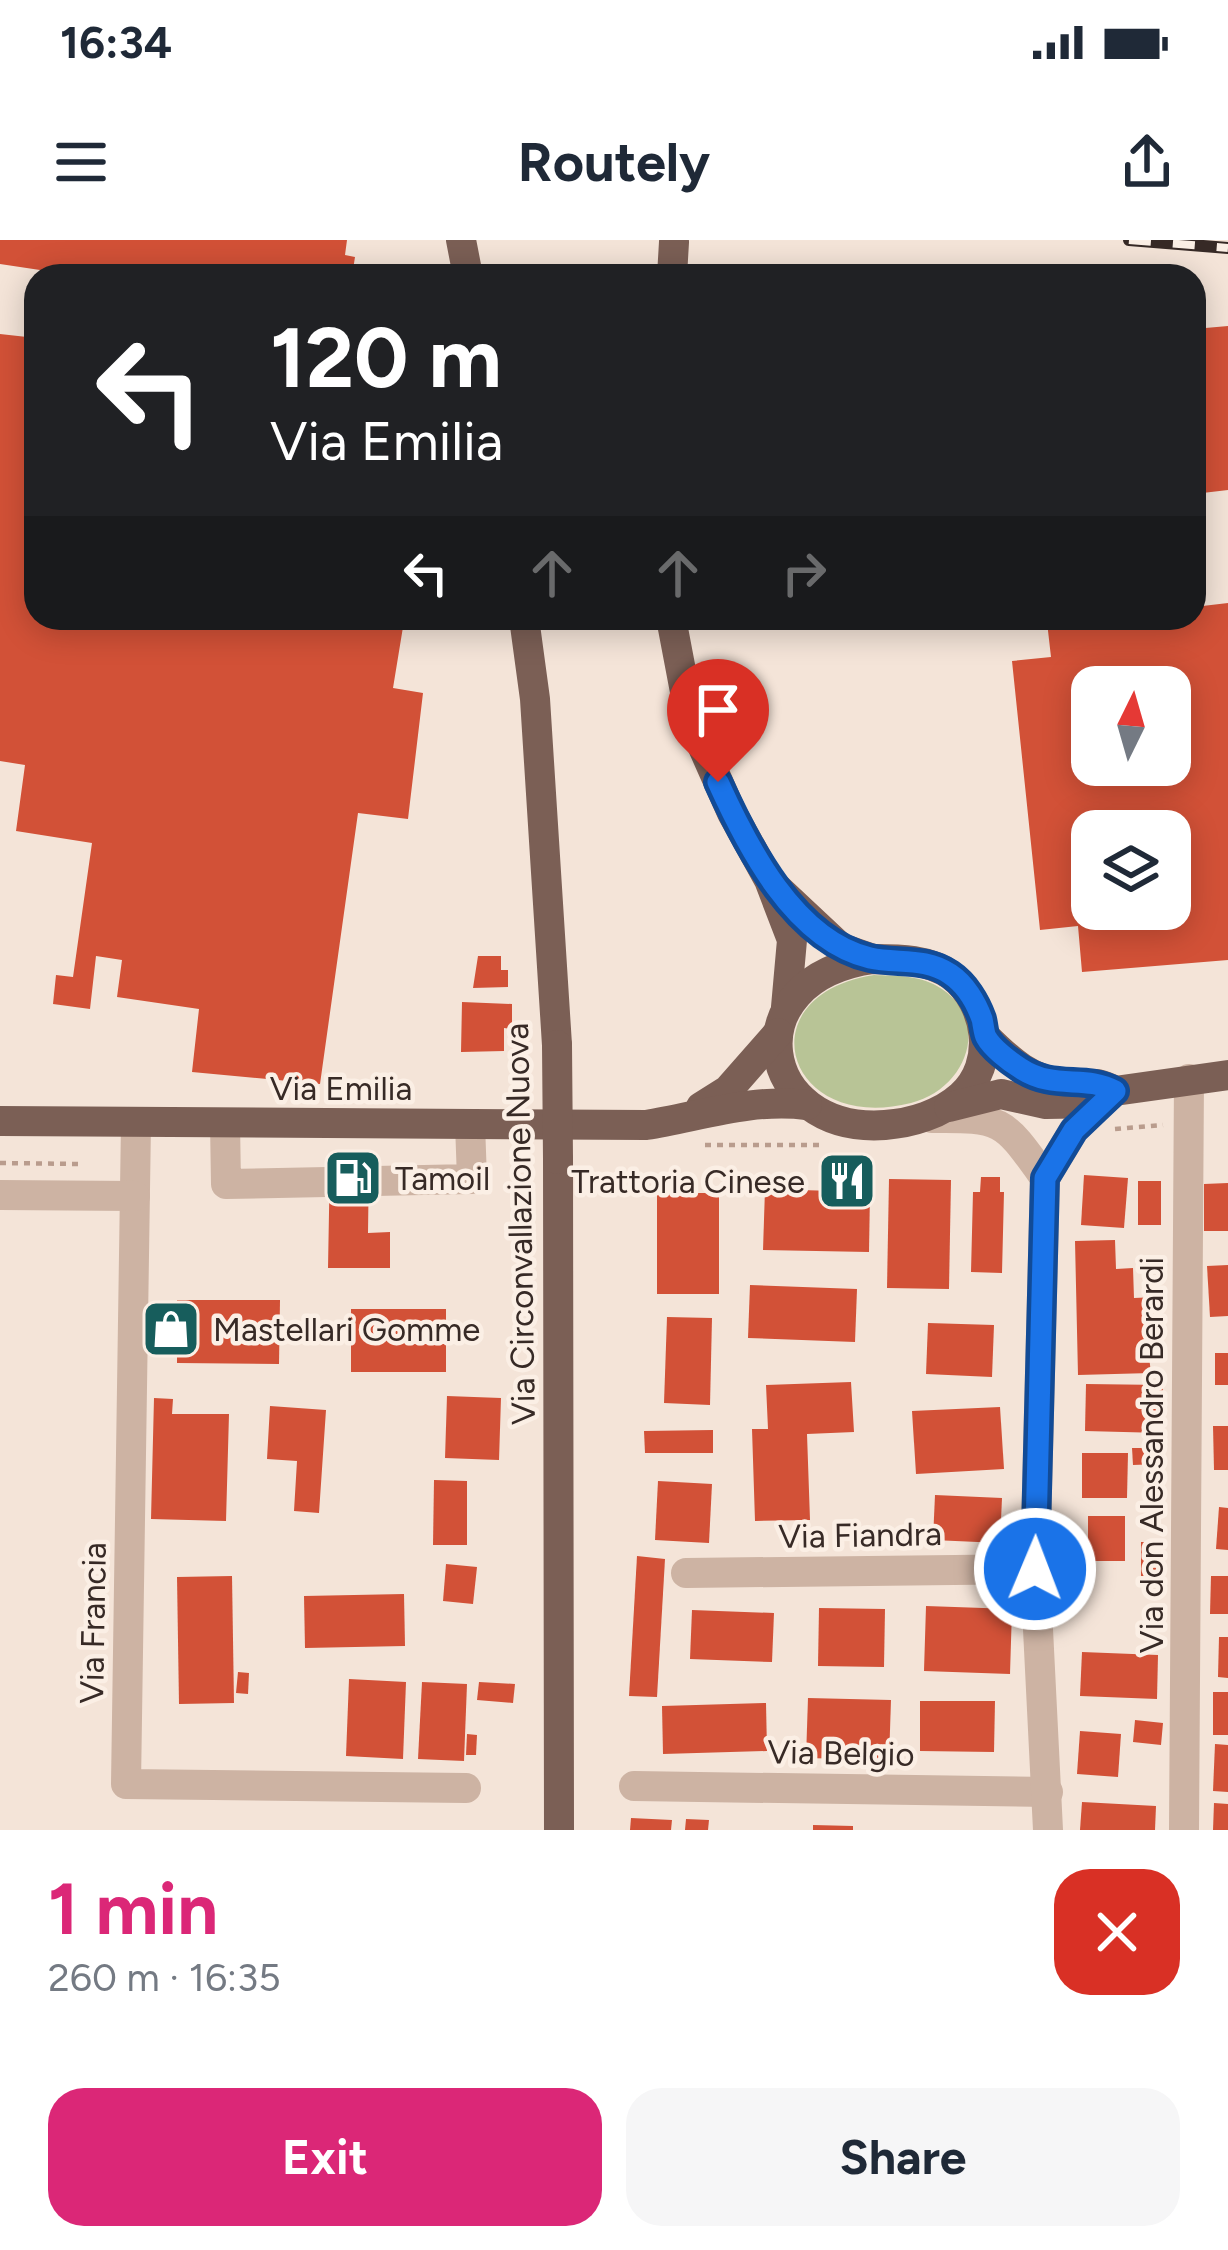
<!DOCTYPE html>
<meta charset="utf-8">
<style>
:root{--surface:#fff;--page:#f6f6f7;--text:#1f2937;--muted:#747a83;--accent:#db2777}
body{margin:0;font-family:Figtree,sans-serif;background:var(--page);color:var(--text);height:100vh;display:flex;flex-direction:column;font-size:45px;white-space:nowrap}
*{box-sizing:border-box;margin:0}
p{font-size:39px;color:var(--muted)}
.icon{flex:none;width:66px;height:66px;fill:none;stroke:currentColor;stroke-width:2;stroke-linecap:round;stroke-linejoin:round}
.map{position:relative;height:1590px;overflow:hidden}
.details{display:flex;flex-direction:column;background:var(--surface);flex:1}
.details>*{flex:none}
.hud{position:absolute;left:24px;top:24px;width:1182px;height:366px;border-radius:36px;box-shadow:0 6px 30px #0003;background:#202124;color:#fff;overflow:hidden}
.needle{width:78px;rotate:5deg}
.fabs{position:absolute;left:1071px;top:426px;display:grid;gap:24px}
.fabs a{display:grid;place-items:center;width:120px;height:120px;border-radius:24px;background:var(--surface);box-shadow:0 6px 30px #0003;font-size:60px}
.pin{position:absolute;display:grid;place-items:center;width:102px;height:102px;color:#fff;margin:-123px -51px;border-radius:50% 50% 50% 0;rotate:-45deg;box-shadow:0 0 12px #0007}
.pin .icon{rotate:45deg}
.me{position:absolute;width:132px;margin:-66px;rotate:1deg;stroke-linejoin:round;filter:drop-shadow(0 0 9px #0008)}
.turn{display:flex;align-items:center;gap:42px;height:252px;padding:0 48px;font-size:54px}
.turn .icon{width:156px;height:156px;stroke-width:2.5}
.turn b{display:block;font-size:84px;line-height:102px}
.lanes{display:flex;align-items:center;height:114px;padding:0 48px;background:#0003;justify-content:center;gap:60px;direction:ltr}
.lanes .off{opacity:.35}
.round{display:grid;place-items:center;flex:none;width:126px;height:126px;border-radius:36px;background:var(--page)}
.head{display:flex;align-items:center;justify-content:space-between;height:204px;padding:0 48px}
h1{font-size:72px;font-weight:700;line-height:90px;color:var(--accent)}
.button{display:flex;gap:24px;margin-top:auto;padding:24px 48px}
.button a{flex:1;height:138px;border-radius:36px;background:var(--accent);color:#fff;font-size:48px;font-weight:700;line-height:138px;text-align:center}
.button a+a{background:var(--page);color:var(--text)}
.status{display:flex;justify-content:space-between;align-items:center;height:84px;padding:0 60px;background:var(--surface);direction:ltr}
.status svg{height:33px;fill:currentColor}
header{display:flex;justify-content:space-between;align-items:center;height:156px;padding:0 48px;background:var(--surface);font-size:54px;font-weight:700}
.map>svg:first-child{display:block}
.green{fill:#b8c496}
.building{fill:#d25137;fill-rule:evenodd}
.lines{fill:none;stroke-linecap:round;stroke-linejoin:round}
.path{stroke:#b99c8d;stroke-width:4.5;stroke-dasharray:6 6;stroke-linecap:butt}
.minor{stroke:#cdb3a3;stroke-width:30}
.major{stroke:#7b5f55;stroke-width:30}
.rail-casing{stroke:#372a26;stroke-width:12}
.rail{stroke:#fbefe5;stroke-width:8;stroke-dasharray:22;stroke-linecap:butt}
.major-bridge{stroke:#7b5f55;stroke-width:30}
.route-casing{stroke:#114b97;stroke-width:30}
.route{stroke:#1a73e8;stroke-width:21}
.labels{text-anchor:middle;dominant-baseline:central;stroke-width:9;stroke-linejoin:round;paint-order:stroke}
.street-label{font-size:33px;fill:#372a26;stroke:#fbefe5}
.poi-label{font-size:33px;fill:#372a26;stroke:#fbefe5;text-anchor:start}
</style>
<div class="status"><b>16:34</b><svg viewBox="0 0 49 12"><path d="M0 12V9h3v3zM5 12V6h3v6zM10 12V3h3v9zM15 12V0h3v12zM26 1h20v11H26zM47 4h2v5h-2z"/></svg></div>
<header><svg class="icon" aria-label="menu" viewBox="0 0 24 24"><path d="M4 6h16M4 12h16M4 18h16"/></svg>Routely<svg class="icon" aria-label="share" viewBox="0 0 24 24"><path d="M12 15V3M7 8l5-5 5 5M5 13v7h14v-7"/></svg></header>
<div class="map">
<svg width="1228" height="1590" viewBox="0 0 1228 1590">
<rect width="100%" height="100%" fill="#f4e4d8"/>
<path class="green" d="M874 735C895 736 918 735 937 746 993 778 968 849 911 863 785 895 744 755 874 735Z"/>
<g class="building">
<polygon points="0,0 347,0 345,15 355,17 352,36 80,36 0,24"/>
<polygon points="1228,86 1228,250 1194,254 1194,89"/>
<polygon points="0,94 36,98 36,378 384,378 384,384 403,387 393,448 423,453 408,579 358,573 320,844 192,832 199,769 117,757 122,720 96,716 90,769 53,764 56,735 73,737 92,603 16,591 25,525 0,521"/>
<path d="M1228 363V720L1082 732 1078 686 1040 690 1012 421 1051 417 1047 382 1194 378V367ZM1092 447H1170V525H1092ZM1092 591H1170V669H1092Z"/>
<polygon points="478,716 501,716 501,730 508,730 508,747 473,748"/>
<polygon points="462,762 512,764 512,789 504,788 504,811 461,812"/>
<polygon points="330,917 369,918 368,993 390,992 390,1028 328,1028"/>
<polygon points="1084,935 1128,938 1124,988 1081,985"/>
<polygon points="981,937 1000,937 1000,952 1004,952 1002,1033 971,1032 973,952 980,952"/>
<polygon points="889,939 951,940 949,1049 887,1048"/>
<rect x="1138" y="941" width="23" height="44"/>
<polygon points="1228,943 1228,991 1204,991 1204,944"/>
<polygon points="765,949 870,952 869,1012 763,1010"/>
<rect x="657" y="953" width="62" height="101"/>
<polygon points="1115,1000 1116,1029 1133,1028 1134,1058 1157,1057 1157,1075 1144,1076 1151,1133 1078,1135 1075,1001"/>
<polygon points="1228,1025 1228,1076 1210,1077 1207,1026"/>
<polygon points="750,1045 857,1049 855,1102 748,1098"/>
<polygon points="177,1060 280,1060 279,1124 177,1123"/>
<rect x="351" y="1069" width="95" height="63"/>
<polygon points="667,1077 712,1078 710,1165 664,1163"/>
<polygon points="928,1083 994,1085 992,1137 926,1134"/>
<rect x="1215" y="1113" width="13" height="32"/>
<polygon points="851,1142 854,1192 807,1194 810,1280 755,1281 752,1189 768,1189 766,1145"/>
<polygon points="1086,1144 1163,1145 1162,1193 1085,1191"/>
<polygon points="447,1156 501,1158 499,1220 445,1218"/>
<polygon points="154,1158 173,1159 172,1174 229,1174 226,1281 151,1279"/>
<polygon points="270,1166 326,1170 319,1273 294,1271 297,1221 267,1219"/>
<polygon points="1000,1167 1004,1229 916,1234 912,1171"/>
<polygon points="1213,1186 1228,1186 1228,1230 1214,1230"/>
<polygon points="713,1190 713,1213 645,1213 644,1191"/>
<polygon points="1132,1208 1159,1208 1159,1224 1133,1225"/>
<polygon points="1082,1213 1128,1213 1127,1258 1082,1258"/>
<polygon points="434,1240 467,1241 467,1305 433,1305"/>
<polygon points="658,1241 712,1244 709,1303 655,1300"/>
<polygon points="935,1255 1002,1258 1000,1303 933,1300"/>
<polygon points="1219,1267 1228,1268 1228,1310 1216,1309"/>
<rect x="1088" y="1276" width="37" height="45"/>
<rect x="1141" y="1302" width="17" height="40"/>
<polygon points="637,1316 665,1319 657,1457 629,1456"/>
<polygon points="446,1324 477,1327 473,1364 443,1361"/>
<polygon points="232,1336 234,1463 179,1464 177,1337"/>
<polygon points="1211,1336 1228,1336 1228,1374 1210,1374"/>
<polygon points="404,1354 405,1406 305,1408 304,1356"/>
<polygon points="926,1366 1012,1369 1010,1434 924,1431"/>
<polygon points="819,1368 885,1369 884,1427 818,1426"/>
<polygon points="692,1370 774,1373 772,1422 690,1419"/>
<polygon points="1219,1397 1228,1397 1228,1438 1218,1437"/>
<polygon points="1082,1412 1158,1415 1157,1459 1080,1456"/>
<polygon points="238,1432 249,1433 248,1454 236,1453"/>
<polygon points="349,1439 406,1442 403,1519 346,1516"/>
<polygon points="422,1442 467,1444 464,1521 418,1519"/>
<polygon points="479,1442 515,1444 513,1463 477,1460"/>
<rect x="1213" y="1452" width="15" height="43"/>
<polygon points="808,1458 891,1460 889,1520 806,1518"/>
<polygon points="920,1461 995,1461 994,1512 920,1511"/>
<polygon points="766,1463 767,1511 663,1514 662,1466"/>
<polygon points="1135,1480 1163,1483 1161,1505 1133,1502"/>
<polygon points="1080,1491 1121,1494 1118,1537 1077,1534"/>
<polygon points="467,1494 477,1495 476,1515 466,1515"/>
<polygon points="1215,1504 1228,1505 1228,1552 1213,1551"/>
<polygon points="1082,1562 1156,1566 1155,1590 1080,1590"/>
<polygon points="1214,1563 1228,1564 1228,1590 1213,1590"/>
<polygon points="631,1578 672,1580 671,1590 630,1590"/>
<polygon points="686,1579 709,1580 708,1590 685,1590"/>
<polygon points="813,1585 853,1586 853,1590 813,1590"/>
</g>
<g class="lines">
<g class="path">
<polyline points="1115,889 1163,885"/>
<polyline points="705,905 819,905"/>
<polyline points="0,923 81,924"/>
</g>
<g class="minor">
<path d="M932 878C1004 877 1004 881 1045 938"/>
<polyline points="136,883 126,1544 466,1548"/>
<polyline points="225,883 226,944 472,939 470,884"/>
<polyline points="0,955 135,956"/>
<polyline points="686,1333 1035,1329"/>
<polyline points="634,1546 1048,1552"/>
<polyline points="1048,1590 1035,1329 1045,938 1074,890 1101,863"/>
<polyline points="1184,1590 1189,839"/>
</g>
<g class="major">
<polyline points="461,0 468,36"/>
<polyline points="672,36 674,2"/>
<polyline points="524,378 535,459 557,805"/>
<polyline points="671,378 690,478 732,573 769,640 792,700 786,767"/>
<polyline points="778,649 841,708 873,719"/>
<path d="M873 719C899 719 930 719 952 736 988 764 997 824 961 856 941 874 912 883 885 885 758 894 731 739 873 719Z"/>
<path d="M985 796C1009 820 1032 842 1068 844 1091 846 1093 839 1115 851"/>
<polyline points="701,867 728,850 778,793"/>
<polyline points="949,867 1001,854 1046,864 1101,863 1115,851 1228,835"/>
<path d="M0 881 646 885C701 876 752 858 807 865"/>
<polyline points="558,919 559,1590"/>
</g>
<g class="rail-casing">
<polyline id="rail" points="1129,0 1228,8"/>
</g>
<use href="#rail" class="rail"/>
<polyline class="major-bridge" points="557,805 558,919"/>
</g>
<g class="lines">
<g class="route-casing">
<path id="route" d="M718 542C747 606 794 700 870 718 897 724 925 717 950 734 965 744 976 762 982 779 983 782 984 794 986 797 992 808 1009 821 1020 828 1055 851 1084 834 1115 851L1074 890 1045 938 1035 1329"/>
</g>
<use href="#route" class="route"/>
</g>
<defs>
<g id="fuel-square" transform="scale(3)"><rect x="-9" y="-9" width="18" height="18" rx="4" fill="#175d5c" stroke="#fbefe5"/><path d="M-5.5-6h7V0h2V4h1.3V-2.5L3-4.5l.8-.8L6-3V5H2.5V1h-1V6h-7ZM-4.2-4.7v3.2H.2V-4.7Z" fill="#fff"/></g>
<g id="restaurant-square" transform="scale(3)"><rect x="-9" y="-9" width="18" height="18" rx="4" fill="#175d5c" stroke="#fbefe5"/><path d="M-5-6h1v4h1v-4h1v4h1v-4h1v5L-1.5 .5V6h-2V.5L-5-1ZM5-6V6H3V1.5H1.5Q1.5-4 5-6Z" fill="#fff"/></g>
<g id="shop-square" transform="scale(3)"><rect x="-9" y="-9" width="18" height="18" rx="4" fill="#175d5c" stroke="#fbefe5"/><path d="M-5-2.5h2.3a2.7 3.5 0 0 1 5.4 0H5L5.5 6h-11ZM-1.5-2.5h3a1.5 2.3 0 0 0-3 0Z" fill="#fff"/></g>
</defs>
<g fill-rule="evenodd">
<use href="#fuel-square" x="353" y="938"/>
<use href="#restaurant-square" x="847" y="941"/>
<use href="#shop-square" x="171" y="1089"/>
</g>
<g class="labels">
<g class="street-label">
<text x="341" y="848">Via Emilia</text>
<text transform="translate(520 984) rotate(-91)">Via Circonvallazione Nuova</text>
<text transform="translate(1151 1215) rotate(-90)">Via don Alessandro Berardi</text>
<text transform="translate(860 1295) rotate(-1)">Via Fiandra</text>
<text transform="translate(93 1383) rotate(-89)">Via Francia</text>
<text transform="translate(841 1513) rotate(1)">Via Belgio</text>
</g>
<g class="poi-label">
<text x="395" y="938">Tamoil</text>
<text x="805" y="941" text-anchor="end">Trattoria Cinese</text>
<text x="213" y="1089">Mastellari Gomme</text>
</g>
</g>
</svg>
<div class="fabs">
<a><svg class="needle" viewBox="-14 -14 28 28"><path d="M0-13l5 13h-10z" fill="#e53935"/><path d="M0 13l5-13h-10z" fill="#747a83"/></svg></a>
<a><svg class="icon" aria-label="layers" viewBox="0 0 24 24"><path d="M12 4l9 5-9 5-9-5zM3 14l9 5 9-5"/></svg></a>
</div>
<div class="pin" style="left:718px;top:542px;background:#d93025"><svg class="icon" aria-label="arrive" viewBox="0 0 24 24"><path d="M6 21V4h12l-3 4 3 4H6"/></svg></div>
<svg class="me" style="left:1035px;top:1329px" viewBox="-20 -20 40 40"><circle r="17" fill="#1a73e8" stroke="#fff" stroke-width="3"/><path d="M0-11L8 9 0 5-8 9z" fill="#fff"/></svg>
<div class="hud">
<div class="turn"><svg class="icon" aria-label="left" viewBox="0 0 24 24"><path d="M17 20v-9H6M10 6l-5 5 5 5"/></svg><div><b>120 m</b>Via Emilia</div></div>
<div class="lanes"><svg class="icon" aria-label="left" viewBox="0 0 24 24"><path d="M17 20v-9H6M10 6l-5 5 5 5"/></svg><svg class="icon off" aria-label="ahead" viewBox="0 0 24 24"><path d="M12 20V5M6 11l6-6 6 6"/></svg><svg class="icon off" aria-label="ahead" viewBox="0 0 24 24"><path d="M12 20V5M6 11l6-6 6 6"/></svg><svg class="icon off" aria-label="right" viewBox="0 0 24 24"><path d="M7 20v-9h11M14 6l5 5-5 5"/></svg></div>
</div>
</div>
<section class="details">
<div class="head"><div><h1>1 min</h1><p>260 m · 16:35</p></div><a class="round" style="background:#d93025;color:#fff"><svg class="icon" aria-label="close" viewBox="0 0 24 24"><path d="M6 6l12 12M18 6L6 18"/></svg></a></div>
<div class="button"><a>Exit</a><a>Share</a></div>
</section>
